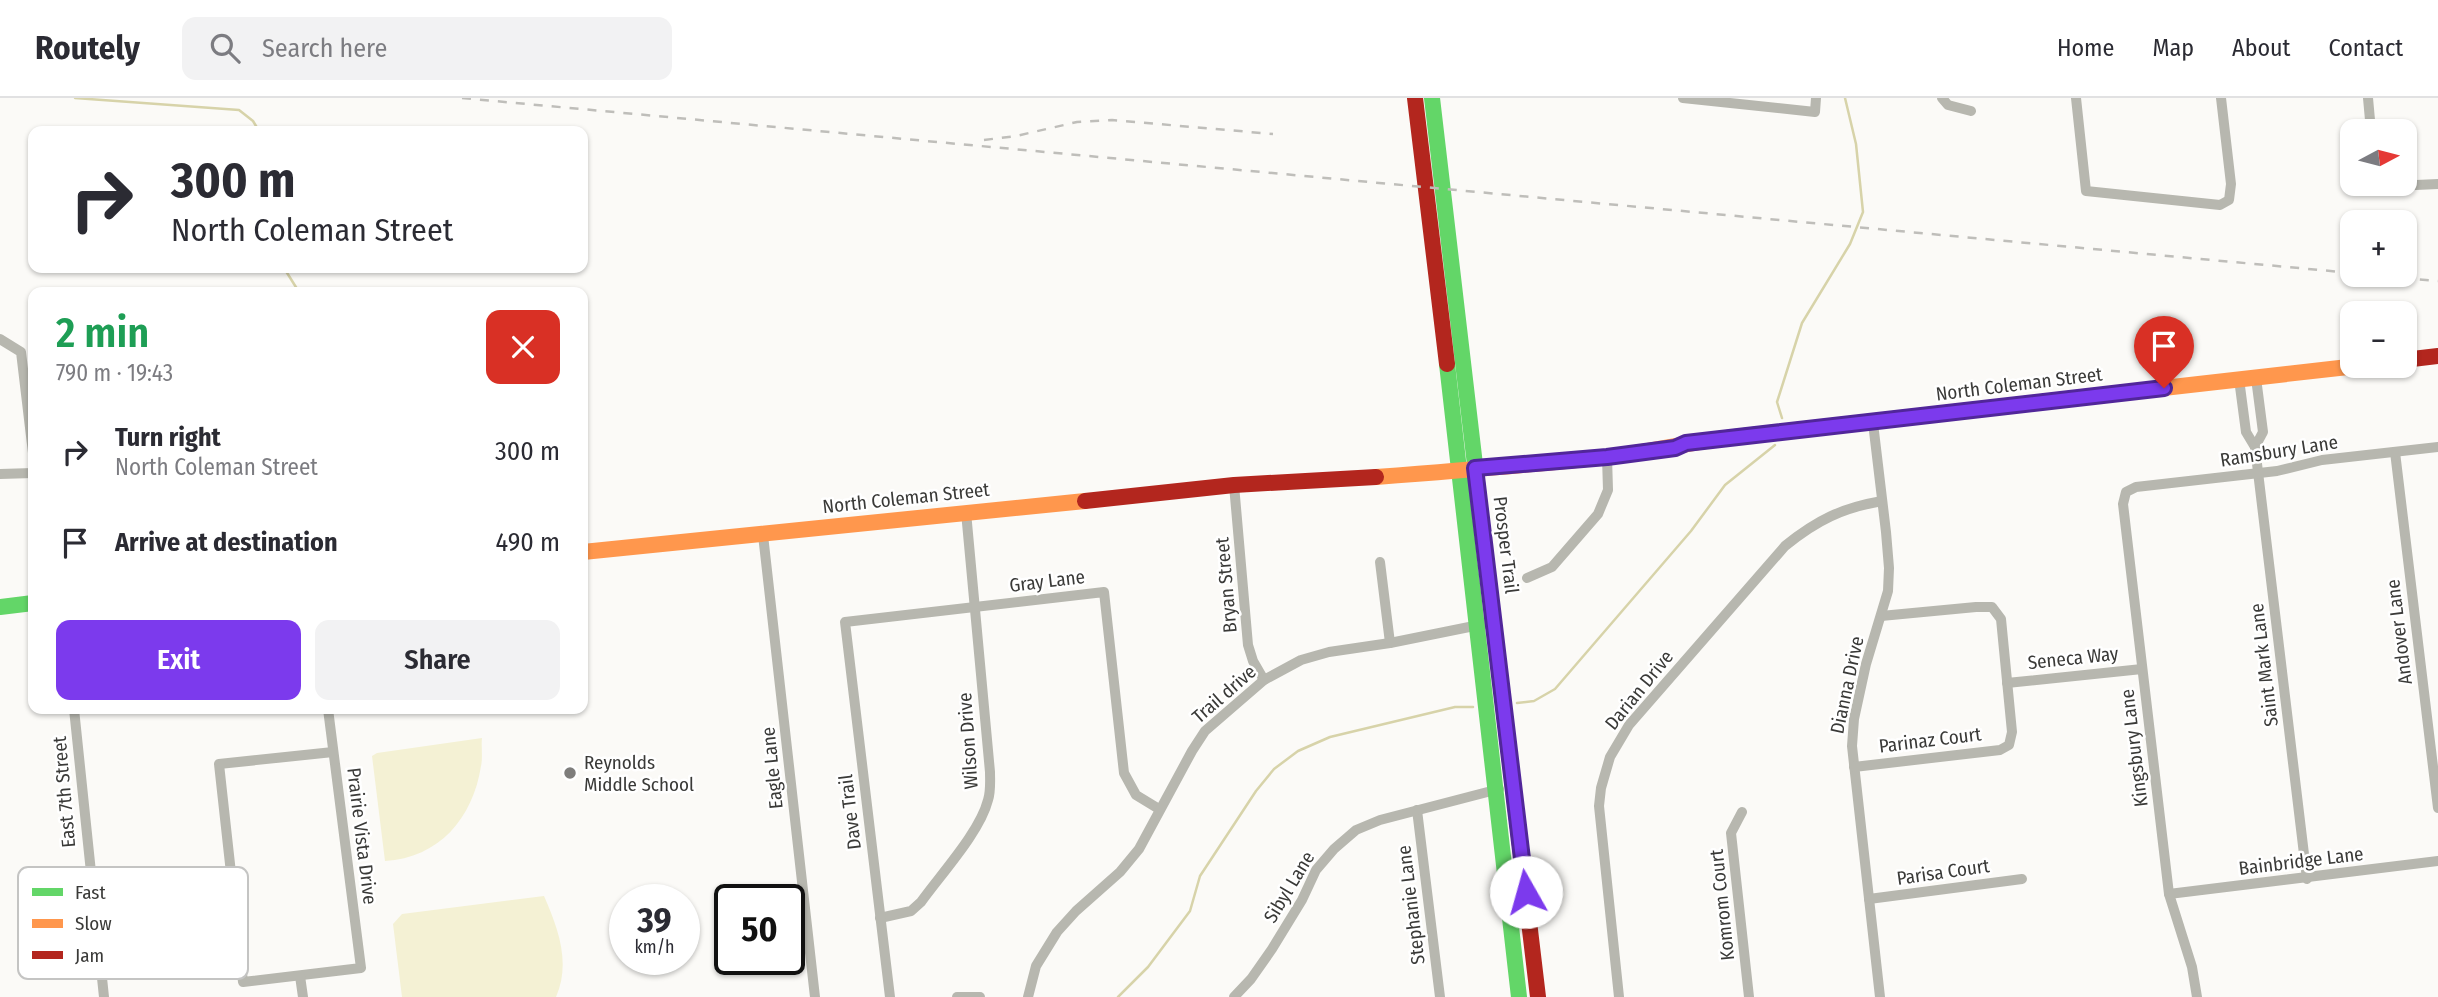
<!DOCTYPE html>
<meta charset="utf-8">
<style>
:root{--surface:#fff;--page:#f2f2f3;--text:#2b2b33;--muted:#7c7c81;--line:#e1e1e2;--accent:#7c3aed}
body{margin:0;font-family:"Fira Sans Condensed",sans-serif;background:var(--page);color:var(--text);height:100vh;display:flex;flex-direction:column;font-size:26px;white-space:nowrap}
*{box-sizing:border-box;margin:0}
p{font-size:23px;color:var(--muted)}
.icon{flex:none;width:38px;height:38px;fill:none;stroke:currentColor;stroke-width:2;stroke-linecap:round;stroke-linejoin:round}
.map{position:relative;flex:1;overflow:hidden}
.details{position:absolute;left:28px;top:189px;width:560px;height:427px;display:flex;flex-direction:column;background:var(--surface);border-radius:14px;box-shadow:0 2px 5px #0004}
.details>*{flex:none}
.banner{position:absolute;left:28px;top:28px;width:560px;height:147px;border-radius:14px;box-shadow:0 2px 5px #0004;background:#fff;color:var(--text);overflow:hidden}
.needle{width:46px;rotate:83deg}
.fabs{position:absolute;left:2340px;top:21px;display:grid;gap:14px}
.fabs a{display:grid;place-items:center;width:77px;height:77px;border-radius:14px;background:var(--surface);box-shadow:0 2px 5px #0004;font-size:35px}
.speed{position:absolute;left:609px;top:786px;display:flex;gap:14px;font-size:35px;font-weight:700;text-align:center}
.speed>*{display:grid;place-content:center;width:91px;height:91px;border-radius:50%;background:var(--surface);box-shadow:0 2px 5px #0004;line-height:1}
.speed small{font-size:18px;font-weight:400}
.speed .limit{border:4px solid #111;border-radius:10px;background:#fff;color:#111}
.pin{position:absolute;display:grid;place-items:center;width:60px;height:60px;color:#fff;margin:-72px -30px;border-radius:50% 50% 50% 0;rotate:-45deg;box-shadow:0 0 7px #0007}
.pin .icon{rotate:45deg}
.me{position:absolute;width:77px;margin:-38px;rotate:353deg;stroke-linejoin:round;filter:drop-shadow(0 0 5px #0008)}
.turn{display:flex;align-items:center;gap:24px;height:147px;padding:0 28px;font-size:32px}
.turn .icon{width:91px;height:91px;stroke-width:2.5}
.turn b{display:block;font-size:49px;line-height:60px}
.round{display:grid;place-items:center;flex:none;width:74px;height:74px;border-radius:14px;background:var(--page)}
.headline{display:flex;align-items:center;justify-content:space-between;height:119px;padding:0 28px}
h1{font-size:42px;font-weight:600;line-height:52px;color:#1e9e55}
.button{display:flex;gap:14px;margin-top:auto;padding:14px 28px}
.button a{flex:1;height:80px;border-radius:14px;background:var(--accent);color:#fff;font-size:28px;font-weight:600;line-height:80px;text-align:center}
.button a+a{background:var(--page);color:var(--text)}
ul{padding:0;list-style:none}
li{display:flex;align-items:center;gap:21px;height:91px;padding:0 28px}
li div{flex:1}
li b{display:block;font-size:26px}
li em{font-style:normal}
header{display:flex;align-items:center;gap:42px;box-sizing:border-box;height:98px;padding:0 35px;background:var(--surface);border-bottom:2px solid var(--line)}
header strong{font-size:33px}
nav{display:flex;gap:38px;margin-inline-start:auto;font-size:24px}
.search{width:490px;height:63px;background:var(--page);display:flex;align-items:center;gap:18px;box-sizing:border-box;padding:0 24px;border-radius:14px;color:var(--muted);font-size:26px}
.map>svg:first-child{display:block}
.green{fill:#f4f1d4}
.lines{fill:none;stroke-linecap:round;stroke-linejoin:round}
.stream{stroke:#d7d3a9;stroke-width:2.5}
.street{stroke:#b7b7af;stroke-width:10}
.fast{stroke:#63d668;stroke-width:16}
.slow{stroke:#ff974d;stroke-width:16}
.jam{stroke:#b3261e;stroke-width:16}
.rail{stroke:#bfbeba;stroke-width:2.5;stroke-dasharray:9 9;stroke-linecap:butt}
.route-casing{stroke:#51269a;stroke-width:18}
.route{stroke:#7c3aed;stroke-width:12}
.poi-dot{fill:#7e7d7b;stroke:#fff;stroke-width:2.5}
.labels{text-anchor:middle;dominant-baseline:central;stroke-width:5;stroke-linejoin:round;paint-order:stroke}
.street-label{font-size:19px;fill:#3a3a38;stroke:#fff}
.poi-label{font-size:19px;fill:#3a3a38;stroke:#fff;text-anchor:start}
.key{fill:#fff;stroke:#c4c4c3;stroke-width:2}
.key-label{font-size:19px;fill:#3a3a38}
</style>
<header>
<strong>Routely</strong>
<div class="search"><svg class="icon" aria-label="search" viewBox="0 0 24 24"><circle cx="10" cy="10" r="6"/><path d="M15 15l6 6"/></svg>Search here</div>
<nav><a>Home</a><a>Map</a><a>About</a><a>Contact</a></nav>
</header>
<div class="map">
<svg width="2438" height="899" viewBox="0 0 2438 899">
<rect width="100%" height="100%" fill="#fbfaf7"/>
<g class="green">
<path d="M482 640C481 649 483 659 481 668 473 720 439 760 385 763L372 658 377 655Z"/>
<path d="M544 798C558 830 571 865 556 899H402L393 826 402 816Z"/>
</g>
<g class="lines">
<g class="stream">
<polyline points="75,0 239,12 253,23 259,33"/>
<polyline points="284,170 299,194"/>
<polyline points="1782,320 1777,304 1802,225 1850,146 1863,114 1856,46 1845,0"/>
<polyline points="1517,605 1534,603 1555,591 1691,433 1725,387 1775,347"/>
<polyline points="1118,899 1148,869 1190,813 1200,778 1256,693 1274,671 1298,653 1330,639 1455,609 1473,609"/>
</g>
<g class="street">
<polyline points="1683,0 1815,14 1816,0"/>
<polyline points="1942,0 1948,7 1971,13"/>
<polyline points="2076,0 2086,93 2220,107 2229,102 2231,86 2221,0"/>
<polyline points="2368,0 2371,33"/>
<polyline points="2381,86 2394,88 2438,86"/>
<polyline points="0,241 21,254 33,355"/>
<polyline points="2239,281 2246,334 2255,349 2307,781"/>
<polyline points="1873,325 1886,434 1889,470 1888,493 1866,566 1854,621 1852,648 1880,899"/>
<polyline points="2255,349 2263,334 2256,280"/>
<polyline points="2395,354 2438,710"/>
<polyline points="0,376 33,375"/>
<polyline points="1234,387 1248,547 1253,563 1264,582"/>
<polyline points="763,437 815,899"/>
<polyline points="1380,464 1390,545"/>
<polyline points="1527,480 1552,469 1598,416 1608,392 1607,359"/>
<polyline points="2007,585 2142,571"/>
<polyline points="74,611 104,899"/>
<polyline points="328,611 361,870 243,884 219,666 333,654"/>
<polyline points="1854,669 2000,652 2009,647 2012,634 2001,521 1992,509 1976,509 1881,518"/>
<polyline points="1417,712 1440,899"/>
<polyline points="1742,714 1731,735 1749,899"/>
<polyline points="2169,796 2438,763"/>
<polyline points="1869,801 2022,781"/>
<path d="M880 820 911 813 921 804C941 776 980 734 988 702 991 693 990 683 990 674L966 414"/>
<polyline points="300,878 303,899"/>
<polyline points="890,899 845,524 1104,494 1124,675 1136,697 1159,711"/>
<polyline points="957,899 980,899"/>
<polyline points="1028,899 1036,868 1057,834 1076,813 1120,774 1139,751 1192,653 1205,633 1264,582 1301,562 1329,554 1390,545 1484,526"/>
<polyline points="1234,899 1251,881 1272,851 1302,802 1316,772 1334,751 1356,732 1380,722 1499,691"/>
<path d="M1619 899 1599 708 1601 690 1610 659 1629 627 1785 448C1817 422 1842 410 1882 403"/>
<polyline points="2197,899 2192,869 2169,796 2123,406 2126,394 2136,389 2277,373 2322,362 2438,349"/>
</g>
<g class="fast">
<polyline points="1432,0 1502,597"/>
<polyline points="1447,266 1519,899"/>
<polyline points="1734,339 2137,293"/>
<polyline points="0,509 33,505"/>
</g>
<g class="slow">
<polyline points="2137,293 2357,268"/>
<path d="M1376 379C1453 373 1530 367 1607 359 1650 354 1691 344 1734 339"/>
<polyline points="583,454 1085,403"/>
</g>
<g class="jam">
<polyline points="1415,0 1447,266"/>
<polyline points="2404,262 2438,258"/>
<polyline points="1085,403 1234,387 1376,379"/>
<polyline points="1502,597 1538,899"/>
</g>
<g class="rail">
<polyline points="462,0 2352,175"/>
<polyline points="984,42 1016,38 1077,24 1112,22 1273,36"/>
<polyline points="2366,177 2438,183"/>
</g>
</g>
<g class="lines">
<g class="route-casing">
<polyline id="route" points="1526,794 1475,370 1607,359 1675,350 1686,345 2164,290"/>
</g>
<use href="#route" class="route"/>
</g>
<circle class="poi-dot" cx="570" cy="675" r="7"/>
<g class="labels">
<g class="street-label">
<text transform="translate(2019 286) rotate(-7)">North Coleman Street</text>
<text transform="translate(2279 353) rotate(-9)">Ramsbury Lane</text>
<text transform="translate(906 400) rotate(-6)">North Coleman Street</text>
<text transform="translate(1506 447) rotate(83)">Prosper Trail</text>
<text transform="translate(1047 483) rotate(-7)">Gray Lane</text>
<text transform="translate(1226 487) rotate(-95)">Bryan Street</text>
<text transform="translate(2399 534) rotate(-97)">Andover Lane</text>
<text transform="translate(2073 560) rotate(-6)">Seneca Way</text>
<text transform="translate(2264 567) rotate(-97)">Saint Mark Lane</text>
<text transform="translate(1847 587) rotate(-78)">Dianna Drive</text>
<text transform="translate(1639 592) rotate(-51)">Darian Drive</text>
<text transform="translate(1224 596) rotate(-41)">Trail drive</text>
<text transform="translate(1930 642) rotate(-7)">Parinaz Court</text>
<text transform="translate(968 643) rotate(-94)">Wilson Drive</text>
<text transform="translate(2134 650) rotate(-97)">Kingsbury Lane</text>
<text transform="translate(772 670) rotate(-96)">Eagle Lane</text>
<text transform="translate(64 694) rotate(-95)">East 7th Street</text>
<text transform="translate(850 714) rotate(-97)">Dave Trail</text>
<text transform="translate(362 738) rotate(83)">Prairie Vista Drive</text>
<text transform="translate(2301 763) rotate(-7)">Bainbridge Lane</text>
<text transform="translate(1943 774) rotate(-8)">Parisa Court</text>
<text transform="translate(1289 789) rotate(-59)">Sibyl Lane</text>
<text transform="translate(1411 807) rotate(-97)">Stephanie Lane</text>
<text transform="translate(1722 807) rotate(-96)">Komrom Court</text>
</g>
<g class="poi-label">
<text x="584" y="664">Reynolds<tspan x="584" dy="22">Middle School</tspan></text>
</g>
</g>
<rect x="18" y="769" width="230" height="112" rx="10" class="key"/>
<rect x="32" y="790" width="31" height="8" fill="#63d668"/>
<rect x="32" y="821" width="31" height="9" fill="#ff974d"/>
<rect x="32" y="853" width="31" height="8" fill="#b3261e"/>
<g class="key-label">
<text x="75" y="801">Fast</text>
<text x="75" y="832">Slow</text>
<text x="75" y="864">Jam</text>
</g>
</svg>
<div class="fabs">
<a><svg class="needle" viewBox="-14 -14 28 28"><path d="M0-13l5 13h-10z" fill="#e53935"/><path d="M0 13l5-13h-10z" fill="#7c7c81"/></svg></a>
<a>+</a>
<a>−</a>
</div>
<div class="speed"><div>39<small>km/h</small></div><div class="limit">50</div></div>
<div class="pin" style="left:2164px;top:290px;background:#d93025"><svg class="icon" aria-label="arrive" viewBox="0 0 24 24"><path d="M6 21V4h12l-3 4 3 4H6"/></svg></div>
<svg class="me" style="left:1526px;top:794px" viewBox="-20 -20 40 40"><circle r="19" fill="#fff"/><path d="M0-13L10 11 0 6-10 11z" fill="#7c3aed"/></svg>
<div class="banner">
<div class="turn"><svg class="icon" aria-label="right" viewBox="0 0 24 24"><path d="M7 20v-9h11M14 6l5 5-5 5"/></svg><div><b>300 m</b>North Coleman Street</div></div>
</div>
<section class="details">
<div class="headline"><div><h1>2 min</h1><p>790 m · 19:43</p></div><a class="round" style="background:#d93025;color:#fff"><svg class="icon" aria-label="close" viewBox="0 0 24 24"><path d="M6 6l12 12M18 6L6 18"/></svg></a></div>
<ul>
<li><svg class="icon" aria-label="right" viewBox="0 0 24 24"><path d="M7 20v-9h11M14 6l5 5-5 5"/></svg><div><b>Turn right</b><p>North Coleman Street</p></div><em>300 m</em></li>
<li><svg class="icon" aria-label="arrive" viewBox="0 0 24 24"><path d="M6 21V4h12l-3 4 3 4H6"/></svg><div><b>Arrive at destination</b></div><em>490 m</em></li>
</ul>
<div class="button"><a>Exit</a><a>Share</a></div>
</section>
</div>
